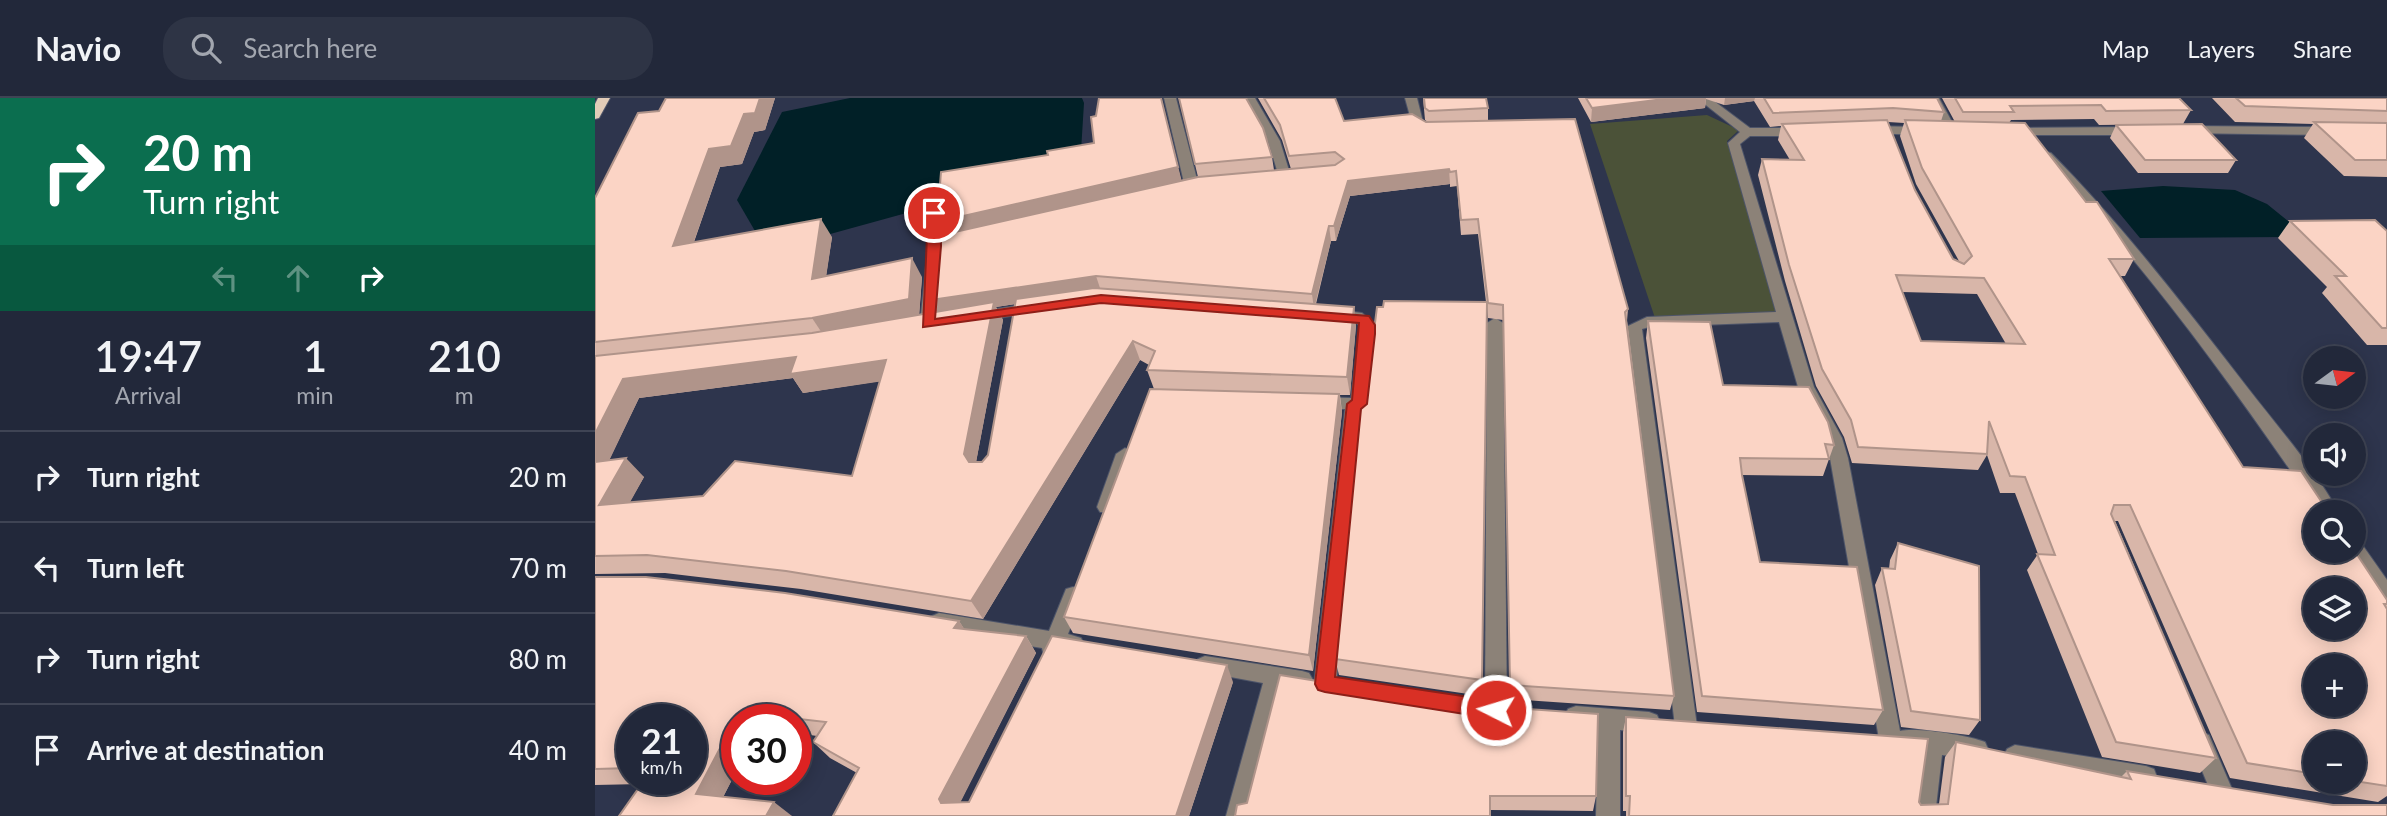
<!DOCTYPE html>
<meta charset="utf-8">
<style>
:root{--surface:#22283a;--page:#2e3445;--text:#f1f3f6;--muted:#a2a6af;--line:#3f4454}
body{margin:0;font-family:Lato,sans-serif;background:var(--page);color:var(--text);height:100vh;display:flex;flex-direction:column;font-size:26px;white-space:nowrap}
*{box-sizing:border-box;margin:0}
p{font-size:23px;color:var(--muted)}
.icon{flex:none;width:38px;height:38px;fill:none;stroke:currentColor;stroke-width:2;stroke-linecap:round;stroke-linejoin:round}
.map{position:relative;flex:1;overflow:hidden}
.details{display:flex;flex-direction:column;background:var(--surface);width:595px}
.details>*{flex:none}
.top-card{background:#0b6e4f;color:#fff;overflow:hidden}
.needle{width:46px;rotate:75deg}
.tools{position:absolute;left:1708px;top:248px;display:grid;gap:14px}
.tools a{display:grid;place-items:center;width:63px;height:63px;border-radius:50%;background:var(--surface);box-shadow:0 4px 18px #0003,0 0 0 2px var(--line);font-size:35px}
.speed{position:absolute;left:21px;top:606px;display:flex;gap:14px;font-size:35px;font-weight:700;text-align:center}
.speed>*{display:grid;place-content:center;width:91px;height:91px;border-radius:50%;background:var(--surface);box-shadow:0 4px 18px #0003,0 0 0 2px var(--line);line-height:1}
.speed small{font-size:18px;font-weight:400}
.speed .limit{border:10px solid #d22;background:#fff;color:#111}
.pin{position:absolute;display:grid;place-items:center;width:60px;height:60px;color:#fff;margin:-30px;border:4px solid #fff;border-radius:50%;box-shadow:0 2px 7px #0007}
.me{position:absolute;width:77px;margin:-38px;rotate:275deg;stroke-linejoin:round;filter:drop-shadow(0 0 5px #0008)}
.turn{display:flex;align-items:center;gap:24px;height:147px;padding:0 28px;font-size:32px}
.turn .icon{width:91px;height:91px;stroke-width:2.5}
.turn b{display:block;font-size:49px;line-height:60px}
.lanes{display:flex;align-items:center;height:66px;padding:0 28px;background:#0003;justify-content:center;gap:35px;direction:ltr}
.lanes .off{opacity:.35}
.eta{display:flex;justify-content:space-evenly;align-items:center;height:119px;text-align:center}
.eta b{font-size:42px;font-weight:600;line-height:49px}
ul{padding:0;list-style:none}
li{display:flex;align-items:center;gap:21px;height:91px;padding:0 28px;border-top:2px solid var(--line)}
li div{flex:1}
li b{display:block;font-size:26px}
li em{font-style:normal}
header{display:flex;align-items:center;gap:42px;box-sizing:border-box;height:98px;padding:0 35px;background:var(--surface);border-bottom:2px solid var(--line)}
header strong{font-size:33px}
nav{display:flex;gap:38px;margin-inline-start:auto;font-size:24px}
.search{width:490px;height:63px;background:var(--page);display:flex;align-items:center;gap:18px;box-sizing:border-box;padding:0 24px;border-radius:28px;color:var(--muted);font-size:26px}
main{display:flex;flex:1;min-height:0}
.map>svg:first-child{display:block}
.green{fill:#4b5238}
.water{fill:#012027}
.lines{fill:none;stroke-linecap:round;stroke-linejoin:round}
.minor-casing{stroke:#4d5469;stroke-width:2}
.major-casing{stroke:#4d5469;stroke-width:2}
.minor{fill:#8c8278;fill-rule:evenodd}
.major{fill:#e2ccb8;fill-rule:evenodd}
.wall{fill:#d8b6a9;fill-rule:evenodd}
.shaded-wall{fill:#b0948a}
.building{fill:#fbd4c5;stroke:#b0948a;stroke-width:2;fill-rule:evenodd}
.route{fill:#d93025;stroke:#8d1f18;stroke-width:2}
</style>
<header>
<strong>Navio</strong>
<div class="search"><svg class="icon" aria-label="search" viewBox="0 0 24 24"><circle cx="10" cy="10" r="6"/><path d="M15 15l6 6"/></svg>Search here</div>
<nav><a>Map</a><a>Layers</a><a>Share</a></nav>
</header>
<main>
<section class="details">
<div class="top-card">
<div class="turn"><svg class="icon" aria-label="right" viewBox="0 0 24 24"><path d="M7 20v-9h11M14 6l5 5-5 5"/></svg><div><b>20 m</b>Turn right</div></div>
<div class="lanes"><svg class="icon off" aria-label="left" viewBox="0 0 24 24"><path d="M17 20v-9H6M10 6l-5 5 5 5"/></svg><svg class="icon off" aria-label="ahead" viewBox="0 0 24 24"><path d="M12 20V5M6 11l6-6 6 6"/></svg><svg class="icon" aria-label="right" viewBox="0 0 24 24"><path d="M7 20v-9h11M14 6l5 5-5 5"/></svg></div>
</div>
<div class="eta">
<div><b>19:47</b><p>Arrival</p></div>
<div><b>1</b><p>min</p></div>
<div><b>210</b><p>m</p></div>
</div>
<ul>
<li><svg class="icon" aria-label="right" viewBox="0 0 24 24"><path d="M7 20v-9h11M14 6l5 5-5 5"/></svg><div><b>Turn right</b></div><em>20 m</em></li>
<li><svg class="icon" aria-label="left" viewBox="0 0 24 24"><path d="M17 20v-9H6M10 6l-5 5 5 5"/></svg><div><b>Turn left</b></div><em>70 m</em></li>
<li><svg class="icon" aria-label="right" viewBox="0 0 24 24"><path d="M7 20v-9h11M14 6l5 5-5 5"/></svg><div><b>Turn right</b></div><em>80 m</em></li>
<li><svg class="icon" aria-label="arrive" viewBox="0 0 24 24"><path d="M6 21V4h12l-3 4 3 4H6"/></svg><div><b>Arrive at destination</b></div><em>40 m</em></li>
</ul>
</section>
<div class="map">
<svg width="1792" height="718" viewBox="0 0 1792 718">
<rect width="100%" height="100%" fill="#2e354d"/>
<polygon class="green" points="1112,17 1144,32 1132,43 1194,213 1060,220 995,26"/>
<g class="water">
<polygon points="255,0 487,0 489,5 486,53 449,77 228,138 160,133 142,102 187,14"/>
<polygon points="1568,88 1640,92 1672,106 1713,139 1545,140 1506,93"/>
</g>
<g class="lines">
<g class="minor-casing">
<g id="minor">
<polygon points="569,0 581,0 604,89 602,92 597,93 590,89"/>
<polygon points="648,0 660,0 685,43 696,79 695,82 685,82 684,79 673,43"/>
<polygon points="810,0 822,0 828,24 837,29 837,35 829,35 818,29"/>
<path d="M1102 0H1115L1155 30H1208L1214 34 1208 38H1155L1145 46 1219 289 1247 340 1253 360 1305 633C1321 629 1373 637 1390 644L1393 651 1390 658 1382 661 1347 657 1340 718H1316L1325 654 1301 649 1295 651 1287 648 1284 641 1235 360 1229 340 1203 289 1184 224 1054 229 1047 231 1102 628 1099 635 1091 638 1083 635 1080 628 1031 229 1052 219 1181 214 1133 45 1145 34Z"/>
<polygon points="1332,0 1344,0 1363,35 1361,38 1353,38"/>
<polygon points="1274,28 1330,29 1336,33 1330,37 1270,35 1270,29"/>
<polygon points="1589,28 1736,29 1742,33 1736,37 1585,35 1585,29"/>
<polygon points="1414,30 1540,29 1546,33 1540,37 1410,37 1410,31"/>
<path d="M1452 54 1456 55C1528 128 1590 209 1652 289 1682 328 1721 372 1744 415H1725C1640 292 1552 167 1448 61V55Z"/>
<polygon points="339,111 346,115 347,148 341,226 333,231 325,226 333,148 332,115"/>
<polygon points="440,205 445,207 448,210 445,213 381,224 373,219 381,214"/>
<polygon points="736,211 767,215 781,227 772,306 767,311 741,586 738,593 730,595 722,593 719,586 750,311 723,311 715,305 723,299 756,300 765,228 758,222 731,219 728,216 731,213"/>
<polygon points="900,220 908,225 912,612 909,619 901,622 893,619 890,612 892,225"/>
<polygon points="530,350 539,356 520,409 517,414 505,414 502,409 521,356"/>
<polygon points="1759,443 1766,445 1792,482 1792,506 1785,504 1752,455 1751,453 1759,453"/>
<polygon points="478,489 485,491 488,497 473,536 486,540 489,546 486,552 479,555 466,553 463,559 456,562 449,559 447,550 344,533 337,530 334,524 337,518 344,515 454,533 471,491"/>
<polygon points="610,558 707,573 714,575 718,582 714,589 707,591 689,589 655,718 631,718 668,585 603,573 600,567 603,561"/>
<polygon points="981,608 1054,614 1062,617 1065,624 1062,631 1054,634 1025,632 1025,718 1001,718 1003,630 973,625 970,618 973,611"/>
<polygon points="1606,634 1614,637 1637,691 1634,699 1626,702 1618,699 1595,644 1598,637"/>
<polygon points="1420,647 1551,668 1559,671 1562,679 1559,687 1551,690 1420,669 1412,665 1409,658 1412,651"/>
</g>
</g>
<g class="major-casing">
<polygon id="major" points="3,0 15,0 4,20 0,21 0,6"/>
</g>
<use href="#minor" class="minor"/>
<use href="#major" class="major"/>
</g>
<g class="wall">
<path d="M71 0H180L170 32 159 34 147 66 125 69 99 144 237 139 231 178 327 179 324 217 342 214 348 137 342 124 453 57 499 45 566 1 586 82 603 79 584 0 677 59 679 72 696 71 687 42 663 0H740L749 23 831 24H833L830 22 828 0H891L893 10V22L1033 211 1032 223 1079 598 1075 612 915 601 908 222 893 220 892 208 887 598 744 577 740 561 891 204 883 136 866 137 862 88 855 89V86L755 98 741 143H736L721 206 761 227 755 297H745L747 314 718 573 478 535 469 519 559 291 552 272 554 267 545 262 388 521 206 491 70 475 0 476V100L64 13ZM420 206 393 357 387 364H381L408 222 401 209ZM198 280 208 295 285 283 257 378 108 398 34 405 49 379 14 362 44 300Z"/>
<path d="M983 0H1342L1349 14 1346 23 1360 24 1347 0H1584L1596 12 1588 26 1504 27 1499 21 1416 22 1414 25 1491 104 1539 161 1530 178H1525L1648 369 1792 502V698L1783 704 1635 680 1523 423H1520L1621 660 1605 675 1507 659 1432 472 1443 456 1420 395H1405L1392 357 1383 372 1257 365 1249 339 1221 288 1190 183 1163 77 1167 61 1195 62 1183 42 1186 28 1175 29 1159 3 1129 7 1111 1 1110 10 996 24ZM1293 24 1309 25 1305 38 1321 86 1364 163 1358 161 1320 92ZM1307 194 1382 196 1411 246 1326 243ZM1720 646H1759V684H1720Z"/>
<polygon points="1617,0 1792,0 1792,79 1749,78 1709,40 1718,26 1640,24"/>
<polygon points="1521,27 1641,62 1633,75 1543,75 1515,40"/>
<polygon points="1695,123 1792,133 1792,247 1772,247 1727,195 1732,189 1683,140"/>
<polygon points="1053,223 1128,287 1239,347 1228,378 1147,377 1165,464 1288,612 1279,627 1102,614 1051,240"/>
<polygon points="1303,445 1385,622 1374,637 1306,629 1280,487 1287,470 1294,471 1295,462"/>
<path d="M0 479 364 523 369 531 431 538 441 555 365 704H374L638 584 594 718H238L262 675 235 660 218 644 222 638 201 635V621H142V672L128 699 197 718 47 686 0 687ZM37 621 96 681H37Z"/>
<polygon points="685,577 1001,698 998,713 895,712 652,705"/>
<polygon points="1031,619 1324,704 1326,707 1344,706 1350,659 1361,644 1526,679 1532,673 1738,707 1792,718 1031,718 1031,713 1028,713 1028,634"/>
</g>
<g class="shaded-wall">
<polygon points="165,0 180,0 170,32 159,34 147,66 125,69 91,166 78,148 114,51"/>
<polygon points="566,0 587,84 350,139 342,124 583,69"/>
<polygon points="1077,0 1111,0 1110,10 996,24 997,10"/>
<polygon points="1130,0 1160,0 1159,3 1129,7"/>
<polygon points="854,71 855,86 755,98 741,143 739,128 753,83"/>
<polygon points="226,121 237,139 228,200 217,181"/>
<polygon points="734,128 736,143 719,211 717,196"/>
<polygon points="317,160 327,179 324,220 229,238 217,220"/>
<polygon points="501,178 506,193 401,209 408,222 379,375 369,356 344,217 336,202"/>
<polygon points="759,209 761,227 755,297 752,279"/>
<polygon points="538,243 545,262 388,521 376,503"/>
<polygon points="201,259 291,262 302,281 208,295 198,280 44,300 4,384 0,380 0,336 28,281"/>
<polygon points="744,296 747,314 718,573 714,557"/>
<polygon points="31,360 49,379 23,426 4,407"/>
<polygon points="364,523 376,541 359,530"/>
<polygon points="431,538 441,555 359,717 346,705 344,701"/>
<polygon points="632,567 638,584 594,718 581,718"/>
<polygon points="144,614 152,621 142,621 142,672 122,711 101,696"/>
<polygon points="179,704 197,718 171,718"/>
</g>
<g class="building">
<polygon points="71,0 165,0 160,15 149,16 136,48 114,51 78,148 226,121 217,181 317,160 314,201 217,220 0,244 0,100 43,15 64,13"/>
<polygon points="504,0 566,0 583,69 342,124 346,74 453,57 452,53 499,45 496,19 501,18"/>
<polygon points="584,0 651,0 668,30 677,59 600,66"/>
<polygon points="669,0 740,0 749,23 817,16 831,24 980,21 1033,211 1030,214 1079,598 915,587 908,207 893,205 883,121 866,122 861,73 855,74 854,71 753,83 739,128 734,128 717,196 501,178 336,202 342,138 603,79 740,67 749,61 740,54 694,58 685,27"/>
<polygon points="829,0 891,0 893,10 834,13 830,10"/>
<polygon points="991,0 1077,0 997,10"/>
<polygon points="1169,0 1342,0 1349,14 1298,10 1178,15"/>
<polygon points="1360,0 1584,0 1596,12 1511,13 1506,7 1415,8 1419,14 1368,14"/>
<polygon points="1641,0 1792,0 1792,13 1650,8"/>
<path d="M1292 22 1320 92 1358 161 1369 166 1377 158 1327 70 1310 22 1430 25 1491 104H1502L1539 161H1514L1648 369 1706 373 1734 415H1720V453H1759V452L1792 502V506H1789L1792 511V688L1759 683V646H1720V676L1652 665 1535 407H1519L1516 416 1621 660 1521 644 1442 456 1460 457 1430 379 1415 378 1394 323 1392 356 1263 349 1256 322 1227 271 1194 167 1167 61 1209 62 1187 26ZM1301 177 1389 180 1430 246 1326 243ZM1720 492H1759V530H1720ZM1720 569H1759V607H1720Z"/>
<polygon points="1719,24 1792,25 1792,62 1760,62"/>
<polygon points="1607,26 1641,62 1550,62 1521,27"/>
<polygon points="1780,122 1792,133 1792,230 1787,230 1740,178 1751,178 1695,123"/>
<polygon points="499,190 759,209 752,279 552,272 560,253 538,243 376,503 191,473 52,457 0,458 0,364 31,360 4,407 108,398 140,363 257,378 291,262 195,276 201,259 28,281 0,336 0,258 217,235 399,204 369,356 374,364 387,364 393,357 421,201"/>
<polygon points="789,203 892,204 887,582 740,561 767,295 772,289 782,209 788,209"/>
<polygon points="1053,223 1115,224 1128,287 1214,289 1233,324 1239,347 1230,346 1234,361 1145,360 1147,377 1165,464 1262,469 1288,612 1107,598"/>
<polygon points="555,291 744,296 714,557 469,519"/>
<polygon points="1303,445 1384,468 1385,622 1316,613 1287,470 1300,471"/>
<polygon points="0,479 51,479 190,495 364,523 359,530 431,538 344,701 346,705 374,704 457,538 632,567 581,718 238,718 264,670 218,644 231,624 144,614 101,696 179,704 171,718 24,718 50,681 96,681 96,621 37,621 37,670 0,671"/>
<polygon points="685,577 864,606 1003,616 1001,698 895,698 895,718 640,718 642,707 652,705"/>
<polygon points="1031,619 1333,641 1324,704 1326,707 1353,706 1361,644 1536,681 1532,673 1738,707 1792,707 1792,718 1034,718 1035,698 1031,698"/>
</g>
<polygon class="route" points="339,111 345,115 346,148 340,221 506,197 774,218 780,227 780,236 772,306 766,311 740,579 901,603 908,606 911,612 908,618 901,621 730,594 723,592 720,586 752,306 757,302 764,225 506,205 328,229 333,115"/>
</svg>
<div class="tools">
<a><svg class="needle" viewBox="-14 -14 28 28"><path d="M0-13l5 13h-10z" fill="#e53935"/><path d="M0 13l5-13h-10z" fill="#a2a6af"/></svg></a>
<a><svg class="icon" aria-label="sound" viewBox="0 0 24 24"><path d="M4 9h4l5-4v14l-5-4H4zM17 9q2 3 0 6"/></svg></a>
<a><svg class="icon" aria-label="search" viewBox="0 0 24 24"><circle cx="10" cy="10" r="6"/><path d="M15 15l6 6"/></svg></a>
<a><svg class="icon" aria-label="layers" viewBox="0 0 24 24"><path d="M12 4l9 5-9 5-9-5zM3 14l9 5 9-5"/></svg></a>
<a>+</a>
<a>−</a>
</div>
<div class="speed"><div>21<small>km/h</small></div><div class="limit">30</div></div>
<div class="pin" style="left:339px;top:115px;background:#d93025"><svg class="icon" aria-label="arrive" viewBox="0 0 24 24"><path d="M6 21V4h12l-3 4 3 4H6"/></svg></div>
<svg class="me" style="left:901px;top:612px" viewBox="-20 -20 40 40"><circle r="17" fill="#d93025" stroke="#fff" stroke-width="3"/><path d="M0-11L8 9 0 5-8 9z" fill="#fff"/></svg>
</div>
</main>
